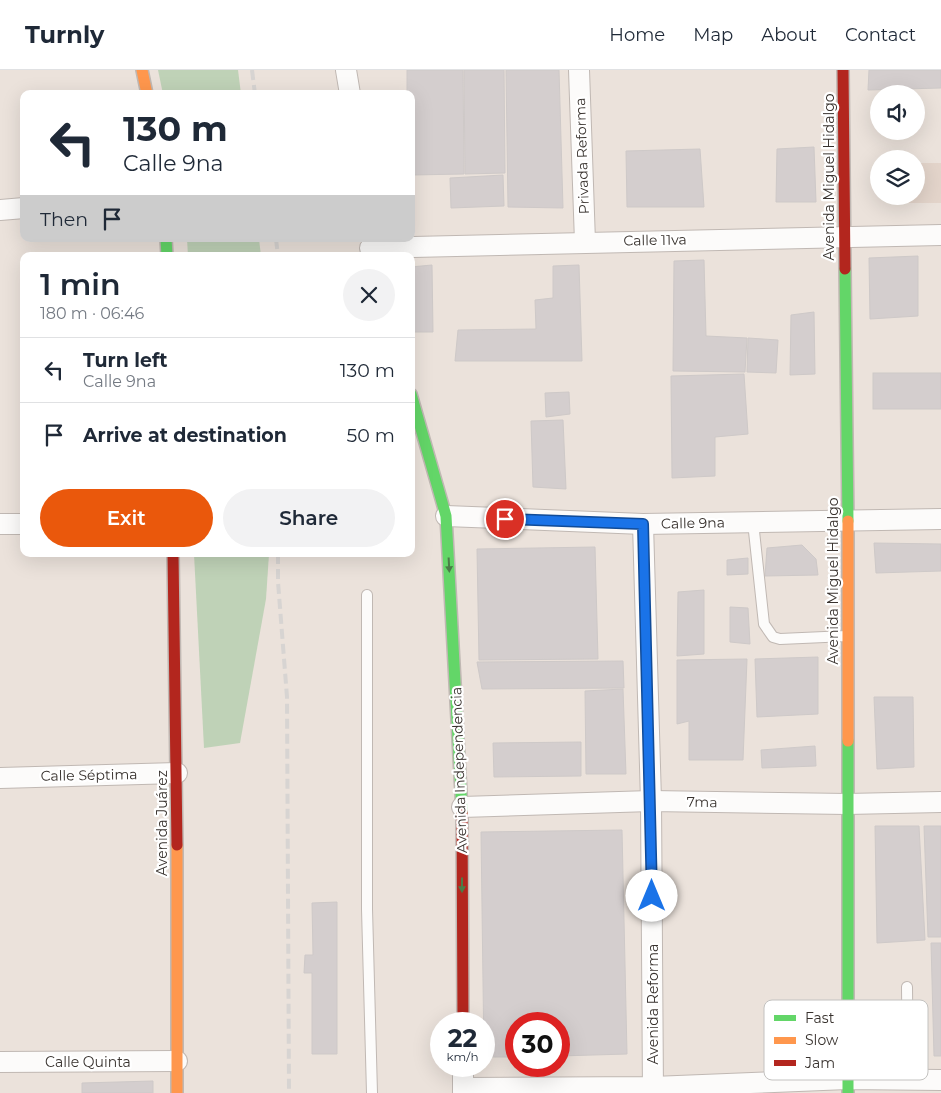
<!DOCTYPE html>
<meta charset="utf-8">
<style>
:root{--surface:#fff;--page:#f2f2f3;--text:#1f2937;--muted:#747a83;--line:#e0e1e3;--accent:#ea580c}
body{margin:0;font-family:Montserrat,sans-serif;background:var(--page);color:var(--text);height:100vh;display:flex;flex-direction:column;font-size:19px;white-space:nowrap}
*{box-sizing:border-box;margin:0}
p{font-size:16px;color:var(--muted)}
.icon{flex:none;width:28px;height:28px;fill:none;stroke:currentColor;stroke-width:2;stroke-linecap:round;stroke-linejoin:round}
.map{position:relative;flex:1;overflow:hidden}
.sheet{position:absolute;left:20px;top:182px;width:395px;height:305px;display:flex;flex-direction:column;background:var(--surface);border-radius:10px;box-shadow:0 5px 20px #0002}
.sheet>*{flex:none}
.top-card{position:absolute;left:20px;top:20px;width:395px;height:152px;border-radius:10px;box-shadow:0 5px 20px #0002;background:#fff;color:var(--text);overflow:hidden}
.buttons{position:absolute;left:870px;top:15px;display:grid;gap:10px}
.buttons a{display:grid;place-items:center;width:55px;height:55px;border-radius:50%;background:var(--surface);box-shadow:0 5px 20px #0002;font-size:25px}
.speed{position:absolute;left:430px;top:942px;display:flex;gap:10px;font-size:25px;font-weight:700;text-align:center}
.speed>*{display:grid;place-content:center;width:65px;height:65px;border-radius:50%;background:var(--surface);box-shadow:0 5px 20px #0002;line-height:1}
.speed small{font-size:12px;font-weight:400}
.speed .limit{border:8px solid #d22;background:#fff;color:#111}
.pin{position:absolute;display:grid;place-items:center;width:42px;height:42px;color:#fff;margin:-21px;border:2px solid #fff;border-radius:50%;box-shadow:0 1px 5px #0007}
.me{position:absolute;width:55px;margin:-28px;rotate:0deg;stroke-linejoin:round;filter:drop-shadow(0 0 4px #0008)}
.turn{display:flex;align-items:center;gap:18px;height:105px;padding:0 20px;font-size:22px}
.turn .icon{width:65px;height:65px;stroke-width:2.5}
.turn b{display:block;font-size:35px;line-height:42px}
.then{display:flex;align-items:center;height:48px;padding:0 20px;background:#0003;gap:10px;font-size:19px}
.round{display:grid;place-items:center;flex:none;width:52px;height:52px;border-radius:26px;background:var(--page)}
.summary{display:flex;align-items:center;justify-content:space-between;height:85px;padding:0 20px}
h1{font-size:30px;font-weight:600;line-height:38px}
.action{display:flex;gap:10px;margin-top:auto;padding:10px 20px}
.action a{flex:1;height:58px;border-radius:30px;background:var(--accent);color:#fff;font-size:20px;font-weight:600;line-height:58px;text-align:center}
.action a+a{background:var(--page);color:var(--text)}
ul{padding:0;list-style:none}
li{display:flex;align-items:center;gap:15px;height:65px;padding:0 20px;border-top:1px solid var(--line)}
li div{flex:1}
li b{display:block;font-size:19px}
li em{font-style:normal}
header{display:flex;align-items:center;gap:30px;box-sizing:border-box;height:70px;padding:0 25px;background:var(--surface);border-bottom:1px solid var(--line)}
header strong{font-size:24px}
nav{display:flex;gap:28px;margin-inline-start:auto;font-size:18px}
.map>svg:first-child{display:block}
.industrial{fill:#e3d4ca}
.green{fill:#bfd2b7}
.building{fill:#d4cece;stroke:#cec9c8}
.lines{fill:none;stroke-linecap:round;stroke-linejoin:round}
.lane-casing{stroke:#c0b8b3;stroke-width:12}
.street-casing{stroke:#c0b8b3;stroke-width:22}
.fast-casing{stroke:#c0b8b3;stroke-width:14}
.slow-casing{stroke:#c0b8b3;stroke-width:14}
.jam-casing{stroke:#c0b8b3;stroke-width:14}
.lane{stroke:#fcfbfa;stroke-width:10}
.street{stroke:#fcfbfa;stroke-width:20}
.fast{stroke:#63d668;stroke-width:11}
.slow{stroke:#ff974d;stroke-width:11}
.jam{stroke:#b3261e;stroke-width:11}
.rail{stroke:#d7d4d2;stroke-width:4;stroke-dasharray:10 5;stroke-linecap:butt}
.oneway{fill:#4b7c48}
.route-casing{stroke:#114b97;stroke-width:12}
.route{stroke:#1a73e8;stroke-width:9}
.labels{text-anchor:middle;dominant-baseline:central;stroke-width:4.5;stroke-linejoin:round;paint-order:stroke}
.street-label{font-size:14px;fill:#38322e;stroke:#fff}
.key{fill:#fff;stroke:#c3c2c0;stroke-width:1}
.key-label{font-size:14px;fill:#38322e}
</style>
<header>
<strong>Turnly</strong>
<nav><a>Home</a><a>Map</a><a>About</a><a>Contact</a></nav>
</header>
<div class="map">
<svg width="941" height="1023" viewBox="0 0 941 1023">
<rect width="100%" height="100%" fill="#ebe2db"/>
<polygon class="industrial" points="916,93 941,93 941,133 892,133 886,126 916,126"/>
<g class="green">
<polygon points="158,0 238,0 241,24 163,24"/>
<polygon points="187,169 259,169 261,186 188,186"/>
<polygon points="194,484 269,484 266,529 240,673 204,678"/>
</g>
<g class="building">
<polygon points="407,0 463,0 464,104 411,105 411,24 407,24"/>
<polygon points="464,0 504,0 505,103 465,104"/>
<polygon points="506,0 559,0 563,138 508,137"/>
<polygon points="869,0 941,0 941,18 868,20"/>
<polygon points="814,77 816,132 776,132 777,79"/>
<polygon points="700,79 704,137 627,137 626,81"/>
<polygon points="503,105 504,136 451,138 450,108"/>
<polygon points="918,186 918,246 870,249 869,188"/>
<polygon points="704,190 706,266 747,268 745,302 673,301 674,191"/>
<polygon points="432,195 433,262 412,262 411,197"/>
<polygon points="579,195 582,291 455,291 458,260 536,259 535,230 553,228 553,196"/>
<polygon points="814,242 815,304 790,305 791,245"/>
<polygon points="748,268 778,270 776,303 747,302"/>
<rect x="873" y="303" width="68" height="36"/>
<polygon points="744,304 748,364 715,367 715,406 672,408 671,306"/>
<polygon points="569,322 570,344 546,347 545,323"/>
<polygon points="563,350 566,419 533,417 531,351"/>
<polygon points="874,473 941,474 941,501 876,503"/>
<polygon points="802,475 816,489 818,505 765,506 767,478"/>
<polygon points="595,477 598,589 479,590 477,479"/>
<polygon points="748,488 748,504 727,505 727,490"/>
<polygon points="704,520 704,584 677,586 678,522"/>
<polygon points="730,537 748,538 750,574 730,572"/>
<polygon points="818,587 818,644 757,647 755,589"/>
<polygon points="747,589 743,690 689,690 689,651 677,654 677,590"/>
<polygon points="623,591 624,618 482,619 477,592"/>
<polygon points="623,619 626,704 586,704 585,621"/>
<polygon points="874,627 913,627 914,697 877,699"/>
<polygon points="581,672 581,706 494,707 493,673"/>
<polygon points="815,676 816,696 762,698 761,680"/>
<polygon points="875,756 919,756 925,870 877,873"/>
<polygon points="924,756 941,756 941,867 928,867"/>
<polygon points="622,760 627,984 559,986 559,954 516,954 516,987 484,987 481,762"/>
<polygon points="337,832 337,984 312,984 312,903 304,903 305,885 313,885 312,833"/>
<polygon points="931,873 941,873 941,986 934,986"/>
<polygon points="153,1011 153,1023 82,1023 82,1013"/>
</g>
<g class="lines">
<g class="lane-casing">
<g id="lane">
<polyline points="753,452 764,554 773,567 780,569 847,566"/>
<polyline points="367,525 367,839 372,1023"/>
<polyline points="907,917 908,1010"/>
</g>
</g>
<g class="street-casing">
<g id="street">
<polyline points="346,0 350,24"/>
<polyline points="579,0 585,172"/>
<polyline points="0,140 24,138"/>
<polyline points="370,178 941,165"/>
<polyline points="446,446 643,454 941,449"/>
<polyline points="0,454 24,454"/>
<polyline points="643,454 651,731 653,1023"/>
<polyline points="0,708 177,703"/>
<polyline points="462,737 651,731 847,734 941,732"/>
<polyline points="0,992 177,991"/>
<polyline points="463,996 463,1023"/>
<polyline points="463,1018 653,1017 847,1009 941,1010"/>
</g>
</g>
<g class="fast-casing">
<g id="fast">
<polyline points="166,169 167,186"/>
<polyline points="845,199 848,451"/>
<polyline points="411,324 446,446 462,742"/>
<polyline points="848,671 848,1023"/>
</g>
</g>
<g class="slow-casing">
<g id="slow">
<polyline points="142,0 147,24"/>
<polyline points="848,451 848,671"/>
<polyline points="177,775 177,1023"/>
</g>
</g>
<g class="jam-casing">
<g id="jam">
<polyline points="843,0 845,199"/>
<polyline points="173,484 177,775"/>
<polyline points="462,742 463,954"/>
</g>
</g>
<use href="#lane" class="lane"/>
<use href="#street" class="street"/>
<use href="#fast" class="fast"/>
<use href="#slow" class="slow"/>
<use href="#jam" class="jam"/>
<g class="rail">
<polyline points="252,0 255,24"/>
<polyline points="276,169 278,186"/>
<polyline points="278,484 278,512 287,627 289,1023"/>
</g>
</g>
<defs><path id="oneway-solid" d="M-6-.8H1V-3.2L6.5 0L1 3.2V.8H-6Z" transform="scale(1.25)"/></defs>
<g class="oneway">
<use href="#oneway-solid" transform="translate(449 495) rotate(87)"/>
<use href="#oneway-solid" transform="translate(462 815) rotate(90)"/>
</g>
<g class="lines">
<g class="route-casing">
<polyline id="route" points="505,449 643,454 652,826"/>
</g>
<use href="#route" class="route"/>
</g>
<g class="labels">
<g class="street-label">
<text transform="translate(582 86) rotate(-92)">Privada Reforma</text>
<text transform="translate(829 107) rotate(-90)">Avenida Miguel Hidalgo</text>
<text transform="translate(655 170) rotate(-1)">Calle 11va</text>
<text transform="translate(693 453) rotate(-1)">Calle 9na</text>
<text transform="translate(833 511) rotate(-90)">Avenida Miguel Hidalgo</text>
<text transform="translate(459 700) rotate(-92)">Avenida Independencia</text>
<text transform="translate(89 705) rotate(-1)">Calle Séptima</text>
<text transform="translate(702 732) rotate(1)">7ma</text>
<text transform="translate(162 753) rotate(-90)">Avenida Juárez</text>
<text transform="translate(653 934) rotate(-90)">Avenida Reforma</text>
<text x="88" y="992">Calle Quinta</text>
</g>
</g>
<rect x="764" y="930" width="164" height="80" rx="8" class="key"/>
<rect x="774" y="945" width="22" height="6" fill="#63d668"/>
<rect x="774" y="967" width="22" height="7" fill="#ff974d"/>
<rect x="774" y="990" width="22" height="6" fill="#b3261e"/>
<g class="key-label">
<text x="805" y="953">Fast</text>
<text x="805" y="975">Slow</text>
<text x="805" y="998">Jam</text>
</g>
</svg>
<div class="buttons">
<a><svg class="icon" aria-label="sound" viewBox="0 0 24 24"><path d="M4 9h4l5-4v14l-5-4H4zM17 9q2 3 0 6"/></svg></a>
<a><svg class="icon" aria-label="layers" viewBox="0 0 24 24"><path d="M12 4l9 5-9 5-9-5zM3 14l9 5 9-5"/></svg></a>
</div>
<div class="speed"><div>22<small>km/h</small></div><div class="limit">30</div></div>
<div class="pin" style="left:505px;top:449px;background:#d93025"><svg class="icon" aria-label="arrive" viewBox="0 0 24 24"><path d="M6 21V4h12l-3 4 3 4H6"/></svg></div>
<svg class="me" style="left:652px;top:826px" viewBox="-20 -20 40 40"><circle r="19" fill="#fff"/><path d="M0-13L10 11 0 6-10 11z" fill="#1a73e8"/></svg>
<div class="top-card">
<div class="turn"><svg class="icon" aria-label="left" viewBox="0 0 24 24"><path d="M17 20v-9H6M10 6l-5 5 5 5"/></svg><div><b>130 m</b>Calle 9na</div></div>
<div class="then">Then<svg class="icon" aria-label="arrive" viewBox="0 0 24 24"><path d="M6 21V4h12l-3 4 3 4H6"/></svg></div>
</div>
<section class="sheet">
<div class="summary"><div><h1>1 min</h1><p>180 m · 06:46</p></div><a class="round"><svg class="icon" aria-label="close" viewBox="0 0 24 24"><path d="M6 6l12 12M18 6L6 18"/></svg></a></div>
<ul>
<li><svg class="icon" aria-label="left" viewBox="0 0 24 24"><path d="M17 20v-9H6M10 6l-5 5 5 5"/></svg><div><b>Turn left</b><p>Calle 9na</p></div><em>130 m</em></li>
<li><svg class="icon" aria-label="arrive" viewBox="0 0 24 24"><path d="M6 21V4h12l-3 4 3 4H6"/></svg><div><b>Arrive at destination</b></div><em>50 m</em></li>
</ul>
<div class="action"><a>Exit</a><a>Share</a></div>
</section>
</div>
